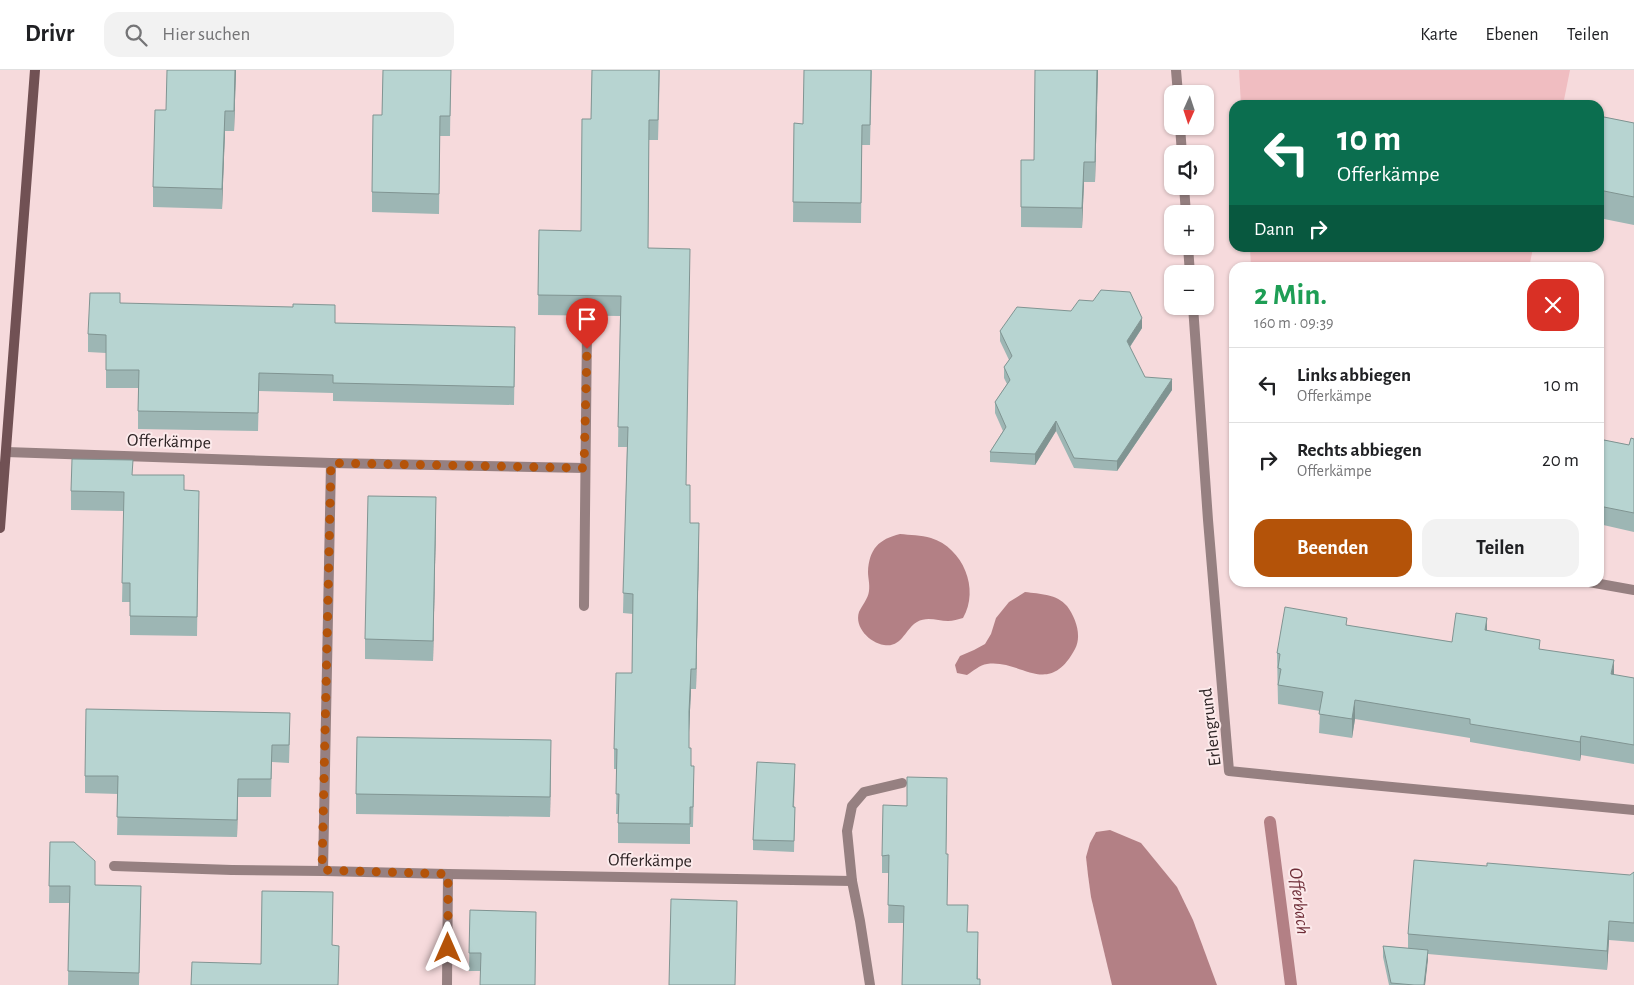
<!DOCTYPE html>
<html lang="de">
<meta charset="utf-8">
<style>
:root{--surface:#fff;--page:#f2f2f2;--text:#202124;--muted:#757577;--line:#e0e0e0;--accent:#b45309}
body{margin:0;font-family:"Alegreya Sans",sans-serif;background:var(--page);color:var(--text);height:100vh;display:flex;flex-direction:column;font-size:19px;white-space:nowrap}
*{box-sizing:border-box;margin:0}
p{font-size:16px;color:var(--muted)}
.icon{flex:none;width:28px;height:28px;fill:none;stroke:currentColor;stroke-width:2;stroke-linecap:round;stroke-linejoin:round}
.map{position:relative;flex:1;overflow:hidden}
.panel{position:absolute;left:1229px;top:192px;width:375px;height:325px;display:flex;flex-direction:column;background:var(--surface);border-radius:15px;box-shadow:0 1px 4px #0004}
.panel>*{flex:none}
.guide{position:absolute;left:1229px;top:30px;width:375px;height:152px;border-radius:15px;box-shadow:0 1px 4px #0004;background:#0b6e4f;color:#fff;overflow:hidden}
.needle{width:32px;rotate:183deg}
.controls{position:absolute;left:1164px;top:15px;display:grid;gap:10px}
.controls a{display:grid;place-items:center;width:50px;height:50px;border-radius:10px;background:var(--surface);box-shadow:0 1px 4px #0004;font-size:25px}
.pin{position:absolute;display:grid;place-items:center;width:42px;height:42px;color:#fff;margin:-51px -21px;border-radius:50% 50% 50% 0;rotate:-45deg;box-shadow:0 0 5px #0007}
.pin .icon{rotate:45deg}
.me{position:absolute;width:55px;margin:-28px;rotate:0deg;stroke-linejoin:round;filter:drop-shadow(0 0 4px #0008)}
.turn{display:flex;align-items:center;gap:18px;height:105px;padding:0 25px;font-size:22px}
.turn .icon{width:65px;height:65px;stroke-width:2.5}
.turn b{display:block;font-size:35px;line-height:42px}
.then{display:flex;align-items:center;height:48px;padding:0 25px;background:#0003;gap:10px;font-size:19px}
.round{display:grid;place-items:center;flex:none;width:52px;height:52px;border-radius:15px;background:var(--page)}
.head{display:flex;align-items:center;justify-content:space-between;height:85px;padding:0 25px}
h1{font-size:30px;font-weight:700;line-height:38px;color:#1e9e55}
.primary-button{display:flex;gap:10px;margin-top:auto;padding:10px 25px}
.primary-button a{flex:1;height:58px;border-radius:15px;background:var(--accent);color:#fff;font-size:20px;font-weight:700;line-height:58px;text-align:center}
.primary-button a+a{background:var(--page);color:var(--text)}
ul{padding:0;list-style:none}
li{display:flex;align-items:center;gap:15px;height:75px;padding:0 25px;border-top:1px solid var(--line)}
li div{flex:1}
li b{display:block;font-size:19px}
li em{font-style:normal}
header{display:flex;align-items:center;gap:30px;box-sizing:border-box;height:70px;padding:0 25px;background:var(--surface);border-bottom:1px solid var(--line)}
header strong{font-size:24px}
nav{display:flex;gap:28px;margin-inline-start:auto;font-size:18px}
.search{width:350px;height:45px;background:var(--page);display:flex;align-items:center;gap:12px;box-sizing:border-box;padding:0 18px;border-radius:15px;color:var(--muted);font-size:19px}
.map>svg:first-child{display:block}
.green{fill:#f0bdc1}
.water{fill:#b38085}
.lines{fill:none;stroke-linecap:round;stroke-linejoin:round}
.stream{stroke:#b38085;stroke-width:12}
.service{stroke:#968081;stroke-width:10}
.minor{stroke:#968081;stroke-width:10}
.secondary{stroke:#715154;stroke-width:10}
.wall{fill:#9db6b4}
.shaded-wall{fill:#809492}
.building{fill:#b7d4d1;stroke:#809492}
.route{stroke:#b45309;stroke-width:9;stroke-dasharray:0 16.2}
.labels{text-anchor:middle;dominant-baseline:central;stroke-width:4;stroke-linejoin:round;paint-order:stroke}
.street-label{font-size:18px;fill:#2e2425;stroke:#fceaeb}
.water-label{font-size:19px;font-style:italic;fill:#6f2e38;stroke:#fceaeb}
</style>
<header>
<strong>Drivr</strong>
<div class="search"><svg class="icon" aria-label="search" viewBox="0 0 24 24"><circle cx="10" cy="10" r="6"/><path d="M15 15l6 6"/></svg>Hier suchen</div>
<nav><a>Karte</a><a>Ebenen</a><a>Teilen</a></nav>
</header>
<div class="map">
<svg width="1634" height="915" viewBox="0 0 1634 915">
<rect width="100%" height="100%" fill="#f6dadc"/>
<g class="green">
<polygon points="1239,0 1570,0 1563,35 1241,35"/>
<polygon points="1250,178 1533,178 1529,198 1251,197"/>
</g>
<g class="water">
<path d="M900 464C910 465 921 465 931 468 963 478 980 519 963 548 958 549 953 551 948 551 938 551 927 546 917 552 905 559 902 578 884 575 870 573 854 557 859 542 862 535 868 529 869 521 870 514 868 508 868 502 869 479 879 469 900 464Z"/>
<path d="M1025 522C1040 524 1057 524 1067 536 1076 548 1082 566 1075 579 1048 629 1022 589 987 594 980 595 973 601 967 605L957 603 955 595 960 586 974 580 985 574 991 564 996 548 1009 532Z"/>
<polygon points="1110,760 1141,773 1177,817 1193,850 1217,915 1112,915 1091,827 1088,805 1086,787 1090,773 1096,762"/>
</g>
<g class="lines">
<polyline class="stream" points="1270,752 1291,915"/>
<g class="service">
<polyline points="1176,0 1178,24"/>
<polyline points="1180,56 1182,84"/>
<polyline points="1184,116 1186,144"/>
<polyline points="1188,176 1190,204"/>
<polyline points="1193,236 1208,450 1229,701 1308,709"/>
<polyline points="114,796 232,800"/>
</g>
<g class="minor">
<polyline points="6,382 331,393 323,801 448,804 852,811"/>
<polyline points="331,393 585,398"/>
<polyline points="1589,512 1634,520"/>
<polyline points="584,536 587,259"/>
<polyline points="1308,709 1634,740"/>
<polyline points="232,800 323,801"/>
<polyline points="447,915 448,804"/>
<polyline points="870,915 860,851 852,811 847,761 852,736 864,722 902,713"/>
</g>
<polyline class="secondary" points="0,458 35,0"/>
</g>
<g class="wall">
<polygon points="236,0 234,61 225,61 222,139 153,137 153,117 166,40"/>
<polygon points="383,0 451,0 450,66 440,66 439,144 372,142 372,122 382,45"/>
<polygon points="592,0 660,0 658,70 649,70 648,178 686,415 690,453 699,473 696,619 691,619 689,662 689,678 694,716 693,757 690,757 690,774 618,773 618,744 616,744 617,699 614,699 614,679 632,603 633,544 623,543 627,377 618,377 620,246 538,245 539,160 581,161 591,49"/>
<polygon points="872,0 870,75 862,75 861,153 793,152 794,53 803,54"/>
<polygon points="1098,0 1095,112 1084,112 1082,158 1021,157 1021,90 1034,90"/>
<polygon points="1599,46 1634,53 1634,155 1599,148"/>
<polygon points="120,233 335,253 515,275 514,335 333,331 333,323 259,321 258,361 138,359 138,318 106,318 106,283 88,282 88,264"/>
<polygon points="1071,241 1142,258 1130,277 1145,307 1172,320 1117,401 1074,398 1056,361 1035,395 990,392 990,382 1003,361 995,343 995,332 1007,314 1004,308 1004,297 1009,290 1000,271 1000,261"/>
<polygon points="1599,369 1629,375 1634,369 1634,462 1599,454"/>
<polygon points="133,405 184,420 199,440 197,566 130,565 130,532 122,532 124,441 71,440 71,421"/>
<polygon points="436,447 433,591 365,589 365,569"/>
<polygon points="1347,556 1452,572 1487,561 1614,605 1634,608 1634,694 1581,685 1580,691 1470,672 1470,668 1355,649 1352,668 1319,663 1320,641 1278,634 1277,583"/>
<polygon points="290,661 289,693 272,692 271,727 238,727 237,767 117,765 118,724 85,723 85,706"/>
<polygon points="551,690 550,747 356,744 356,724"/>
<polygon points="795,705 794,737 795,737 794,782 753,780 753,770"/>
<polygon points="947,725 946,784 947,835 967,862 978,880 978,909 980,915 904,853 888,853 889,803 882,803 882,786 907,736"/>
<polygon points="50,772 95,815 141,816 139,915 68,915 69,833 49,833"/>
<polygon points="1487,796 1630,805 1634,802 1634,872 1609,870 1607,900 1428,884 1425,915 1389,915 1383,887 1383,876 1408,878 1408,864"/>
<polygon points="470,840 536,842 481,901 469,901"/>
</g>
<g class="shaded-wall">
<polygon points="235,0 236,0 234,61 234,41"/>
<polygon points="1097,0 1098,0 1095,112 1095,92"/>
<polygon points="225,41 225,61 222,139 222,119"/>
<polygon points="1084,92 1084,112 1082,158 1082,138"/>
<polygon points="1142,248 1142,258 1127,281 1127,271"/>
<polygon points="1172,309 1172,320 1117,401 1117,391"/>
<polygon points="1056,351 1056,361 1035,395 1035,384"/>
<polygon points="436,427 436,447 433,591 433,571"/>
<polygon points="699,453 699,473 696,619 696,599"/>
<polygon points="1487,548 1487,567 1485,560"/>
<polygon points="1614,590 1614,609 1611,604"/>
<polygon points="691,599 691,619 689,662 689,642"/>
<polygon points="1355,630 1355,649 1352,668 1352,649"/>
<polygon points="1581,666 1581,685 1580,691 1580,672"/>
<polygon points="551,670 551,690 550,747 550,727"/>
<polygon points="238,709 238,727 237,767 237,750"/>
<polygon points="1609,851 1609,870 1607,900 1607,881"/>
<polygon points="1428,880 1428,890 1425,915 1424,915"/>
</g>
<g class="building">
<polygon points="167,0 235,0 234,41 225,41 222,119 153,117 155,40 166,40"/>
<polygon points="383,0 451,0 450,46 440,46 439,124 372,122 373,45 382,45"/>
<polygon points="592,0 659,0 658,50 649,50 648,178 690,179 686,415 690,415 690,453 699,453 696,599 691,599 689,642 689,678 691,678 691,696 694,696 693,737 690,737 690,754 618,753 619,724 616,724 617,679 614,679 616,603 632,603 633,524 623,523 628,357 618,357 621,226 538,225 539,160 581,161 582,49 591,49"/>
<polygon points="804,0 871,0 870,55 862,55 861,133 793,132 794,53 803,54"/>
<polygon points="1035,0 1097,0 1095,92 1084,92 1082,138 1021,137 1021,90 1034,90"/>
<polygon points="1599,46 1634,53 1634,127 1599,120"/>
<polygon points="1101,220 1130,222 1142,248 1127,271 1145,307 1172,309 1117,391 1074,388 1056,351 1035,384 990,382 1006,357 995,332 1010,310 1004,297 1012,286 1000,261 1017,237 1071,241 1079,230 1093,231"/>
<polygon points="90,223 120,223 120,233 293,237 293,234 335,235 335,253 515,257 514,317 333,313 333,305 259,303 258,343 138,341 139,300 106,300 106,265 88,264"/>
<polygon points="1631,368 1634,369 1634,443 1599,436 1599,369 1629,375"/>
<polygon points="72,389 133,390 132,405 184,405 184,420 199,421 197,547 130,546 130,513 122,513 124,422 71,421"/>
<polygon points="368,426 436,427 433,571 365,569"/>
<polygon points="1285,537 1347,548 1346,555 1452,572 1456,543 1487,548 1485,560 1540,570 1539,579 1614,590 1611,604 1634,608 1634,675 1581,666 1580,672 1470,654 1470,649 1355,630 1352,649 1319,644 1323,622 1278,615 1281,599 1278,598 1280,584 1277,583"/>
<polygon points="86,639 290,643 289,675 272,675 271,709 238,709 237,750 117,747 118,706 85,706"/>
<polygon points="357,667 551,670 550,727 356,724"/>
<polygon points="757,692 795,694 793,737 795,737 794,771 753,770"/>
<polygon points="907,707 947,708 946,784 948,784 947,835 968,835 967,862 978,862 977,909 980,909 980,915 902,915 904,836 888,835 889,785 882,786 883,735 907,736"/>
<polygon points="50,772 74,772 95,791 95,815 141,816 139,903 68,901 70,816 49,816"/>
<polygon points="1414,790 1487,796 1487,793 1630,805 1634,802 1634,853 1609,851 1607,881 1408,864"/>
<polygon points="262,821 333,822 332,875 339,876 338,915 191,915 192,892 261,894"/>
<polygon points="671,829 737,831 735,915 669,915"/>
<polygon points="470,840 536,842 535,915 480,915 481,883 469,883"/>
<polygon points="1383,876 1428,880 1424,915 1414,915 1391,913"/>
</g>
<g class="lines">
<polyline class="route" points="448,878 448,804 322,800 331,393 584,398 587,279"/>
</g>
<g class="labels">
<g class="street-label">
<text transform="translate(169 372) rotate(2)">Offerkämpe</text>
<text transform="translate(1211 657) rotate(-97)">Erlengrund</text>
<text transform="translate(650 791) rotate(1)">Offerkämpe</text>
</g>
<g class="water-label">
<text transform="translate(1299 831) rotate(83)">Offerbach</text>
</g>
</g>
</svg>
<div class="controls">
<a><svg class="needle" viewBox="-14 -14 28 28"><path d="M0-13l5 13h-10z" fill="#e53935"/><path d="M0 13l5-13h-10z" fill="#757577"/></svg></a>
<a><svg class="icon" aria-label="sound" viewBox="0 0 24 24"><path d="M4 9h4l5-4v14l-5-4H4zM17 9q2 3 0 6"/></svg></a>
<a>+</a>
<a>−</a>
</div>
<div class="pin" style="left:587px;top:279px;background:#d93025"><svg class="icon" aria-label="arrive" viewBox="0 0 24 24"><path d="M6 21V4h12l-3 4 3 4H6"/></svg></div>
<svg class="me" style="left:448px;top:878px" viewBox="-20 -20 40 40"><path d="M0-17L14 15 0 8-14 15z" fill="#b45309" stroke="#fff" stroke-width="4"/></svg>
<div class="guide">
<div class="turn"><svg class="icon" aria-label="left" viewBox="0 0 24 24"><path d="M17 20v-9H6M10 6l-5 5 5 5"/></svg><div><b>10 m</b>Offerkämpe</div></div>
<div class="then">Dann<svg class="icon" aria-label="right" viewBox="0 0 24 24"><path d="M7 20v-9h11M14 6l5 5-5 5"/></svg></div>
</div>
<section class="panel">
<div class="head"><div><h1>2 Min.</h1><p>160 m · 09:39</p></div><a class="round" style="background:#d93025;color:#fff"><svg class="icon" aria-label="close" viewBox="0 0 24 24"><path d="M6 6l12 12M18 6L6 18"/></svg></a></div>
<ul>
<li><svg class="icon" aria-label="left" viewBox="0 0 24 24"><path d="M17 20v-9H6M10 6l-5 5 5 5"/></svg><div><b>Links abbiegen</b><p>Offerkämpe</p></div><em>10 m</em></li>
<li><svg class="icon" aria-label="right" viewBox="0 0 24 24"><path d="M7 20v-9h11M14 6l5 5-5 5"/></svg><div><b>Rechts abbiegen</b><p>Offerkämpe</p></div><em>20 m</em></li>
</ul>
<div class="primary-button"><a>Beenden</a><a>Teilen</a></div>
</section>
</div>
